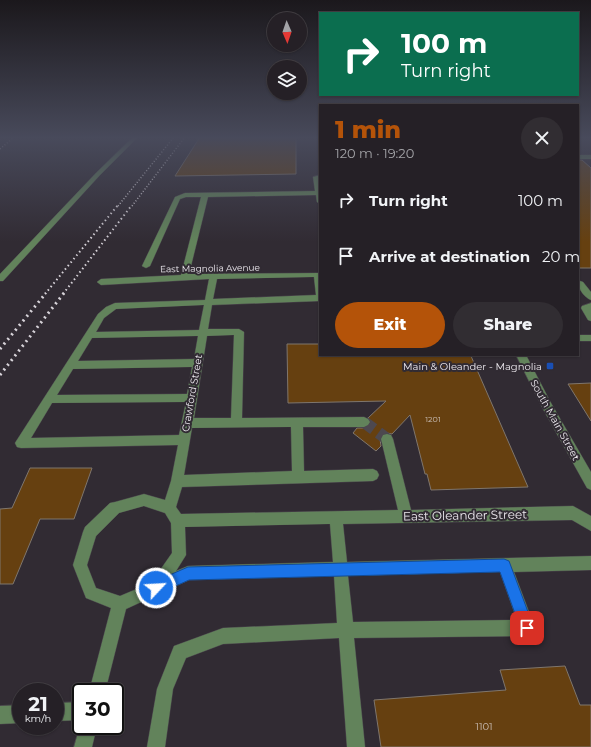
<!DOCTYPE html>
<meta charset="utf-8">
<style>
:root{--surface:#252026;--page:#312d32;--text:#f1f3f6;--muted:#a3a3a7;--line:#423e43;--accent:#b45309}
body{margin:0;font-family:Montserrat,sans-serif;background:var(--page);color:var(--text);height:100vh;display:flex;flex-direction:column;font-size:15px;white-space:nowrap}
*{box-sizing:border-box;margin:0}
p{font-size:13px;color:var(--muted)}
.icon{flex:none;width:22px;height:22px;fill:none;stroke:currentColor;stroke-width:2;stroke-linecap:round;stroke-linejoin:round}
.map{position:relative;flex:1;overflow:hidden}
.side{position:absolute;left:319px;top:104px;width:260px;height:252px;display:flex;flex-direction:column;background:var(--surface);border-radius:0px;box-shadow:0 1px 3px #0004,0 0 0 1px var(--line)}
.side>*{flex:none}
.top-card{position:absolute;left:319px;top:12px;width:260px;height:84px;border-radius:0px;box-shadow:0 1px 3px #0004,0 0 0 1px var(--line);background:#0b6e4f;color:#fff;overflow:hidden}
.needle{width:26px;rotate:178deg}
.controls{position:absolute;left:267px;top:12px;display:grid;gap:8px}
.controls a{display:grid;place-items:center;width:40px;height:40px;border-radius:50%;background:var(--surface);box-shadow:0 1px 3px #0004,0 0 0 1px var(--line);font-size:20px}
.speed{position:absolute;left:12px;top:683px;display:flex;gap:8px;font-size:20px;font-weight:700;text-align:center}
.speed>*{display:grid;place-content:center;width:52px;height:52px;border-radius:50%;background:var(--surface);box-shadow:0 1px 3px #0004,0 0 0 1px var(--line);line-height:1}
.speed small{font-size:10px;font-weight:400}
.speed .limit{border:2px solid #111;border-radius:6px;background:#fff;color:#111}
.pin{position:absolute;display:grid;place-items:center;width:34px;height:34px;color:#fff;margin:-17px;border-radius:8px;box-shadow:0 2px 6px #0006}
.me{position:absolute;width:44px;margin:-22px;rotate:65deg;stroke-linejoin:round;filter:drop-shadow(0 0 3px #0008)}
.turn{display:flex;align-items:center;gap:14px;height:84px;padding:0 16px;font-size:18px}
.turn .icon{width:52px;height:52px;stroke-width:2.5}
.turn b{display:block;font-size:28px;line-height:34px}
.round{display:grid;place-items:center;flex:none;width:42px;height:42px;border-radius:21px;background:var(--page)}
.overview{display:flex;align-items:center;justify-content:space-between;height:68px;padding:0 16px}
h1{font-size:24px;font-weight:800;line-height:30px;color:var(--accent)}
.action{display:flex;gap:8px;margin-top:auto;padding:8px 16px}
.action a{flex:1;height:46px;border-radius:24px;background:var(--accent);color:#fff;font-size:16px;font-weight:800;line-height:46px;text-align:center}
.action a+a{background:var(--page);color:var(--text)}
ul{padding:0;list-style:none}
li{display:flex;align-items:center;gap:12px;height:56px;padding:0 16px}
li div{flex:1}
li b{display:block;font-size:15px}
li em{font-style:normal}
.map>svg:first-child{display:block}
.building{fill:#664010;stroke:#7f766d}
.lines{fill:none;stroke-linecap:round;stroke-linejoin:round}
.minor-tunnel{stroke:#4d484f;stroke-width:12;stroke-dasharray:12 6;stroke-linecap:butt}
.minor-casing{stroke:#4b464d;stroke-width:1}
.minor{fill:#62835b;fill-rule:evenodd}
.rail-far2{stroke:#d7d3d9;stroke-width:1.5;stroke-dasharray:1 2;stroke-linecap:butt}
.rail-far1{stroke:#d7d3d9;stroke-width:2;stroke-dasharray:1.5 3;stroke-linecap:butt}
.rail{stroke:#d7d3d9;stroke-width:3;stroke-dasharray:2 4;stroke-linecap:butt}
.route{fill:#1a73e8;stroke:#114b97}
.transit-dot{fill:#1a4fb4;stroke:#312b33;stroke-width:1.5}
.labels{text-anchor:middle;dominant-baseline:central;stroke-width:4;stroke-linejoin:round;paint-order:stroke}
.number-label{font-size:8px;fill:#cbbfb7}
.far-street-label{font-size:9px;fill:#ede9ef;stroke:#312b33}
.poi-label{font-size:10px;fill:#ede9ef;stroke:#312b33;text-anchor:end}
.street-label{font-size:10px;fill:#ede9ef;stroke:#312b33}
.near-number-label{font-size:10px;fill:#cbbfb7}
.near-street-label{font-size:12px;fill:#ede9ef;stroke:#312b33}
</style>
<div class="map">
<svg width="591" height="747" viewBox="0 0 591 747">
<rect width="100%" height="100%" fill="#312b33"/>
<g class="building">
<polygon points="200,137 296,137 296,174 175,176"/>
<polygon points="578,160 582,160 591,168 591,268 578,268"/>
<polygon points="287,344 320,344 320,355 471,356 528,487 431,490 427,474 425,474 410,415 392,434 387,433 382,434 380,439 381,446 376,451 353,433 357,428 364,428 369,426 371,421 368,418 386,401 288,403"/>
<polygon points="591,383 591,421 568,384"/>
<polygon points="30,468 92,468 74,519 40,519 13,584 0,584 0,509 12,508"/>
<polygon points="565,666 580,705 591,705 591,747 381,747 374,700 506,690 500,670"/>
</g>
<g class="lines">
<polyline class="minor-tunnel" points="364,422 387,439"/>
<g class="minor-casing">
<g id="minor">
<polygon points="133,137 138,137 100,175 3,281 0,281 0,274 96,173"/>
<rect x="578" y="155" width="13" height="4"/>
<path d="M320 175V204L317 202 316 195 208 197 189 274 320 273V301L212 305 208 329H239L244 332 242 418 364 417 368 419 370 422 368 425 364 427H303L304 471 373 469 377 471 379 475 377 479 373 481 182 487 176 507 181 514 398 510 381 439 383 435 387 434 391 435 393 439 411 510 573 506 591 516V531L572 520 343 524 347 562 591 556V570L514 572 535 628 532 633 527 636 354 638 365 747H347L339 638 223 644 186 658 173 689 165 747H147L157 689 174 646 223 628 337 623 334 576 189 580 126 609 105 692H89L111 608 86 598 73 565 83 532 85 527 110 503 115 502 144 494 165 500 171 481 178 445 21 448 17 447 15 443 98 314 106 307 115 303 205 300 209 279 101 285 97 282 101 279 181 275 201 197H186L180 199 150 266 146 268 142 266 175 197 185 193 315 191 313 177ZM314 277 316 295 213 299 217 279ZM204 305 199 330 96 332 104 318 116 309ZM234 335 231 418H194L207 336ZM198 336 194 359 78 361 92 338ZM192 367 187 394 57 395 73 369ZM186 402 179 435 31 438 52 403ZM291 427 292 471 184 475 192 428ZM144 506 165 513 171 523 172 553 151 583 120 596 96 588 87 565 96 536 119 513ZM330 524 333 562 188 566 176 571 186 555 185 527ZM500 572 517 620 353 622 348 576Z"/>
<path d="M580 281 583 282 591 292V300C585 298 578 289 578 282Z"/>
<polygon points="591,303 591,321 588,320 581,308 582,306"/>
<rect x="578" y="335" width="13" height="6"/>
<polygon points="516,355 526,355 551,403 591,472 591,490 587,488 543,409"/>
<polygon points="81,702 81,720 55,721 55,703"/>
<polygon points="21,705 21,723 0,724 0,706"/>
<polygon points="81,722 81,726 97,726 92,747 74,747"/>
</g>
</g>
<use href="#minor" class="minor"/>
<g class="rail-far2">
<polyline points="0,149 14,137"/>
<polyline points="118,206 174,137"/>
<polyline points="132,206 185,137"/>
</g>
<g class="rail-far1">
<polyline points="45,294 118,205"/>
<polyline points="63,294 132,205"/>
</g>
<g class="rail">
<polyline points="0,349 46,293"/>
<polyline points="0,375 64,293"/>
</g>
</g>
<linearGradient id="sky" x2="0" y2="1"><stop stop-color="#1b181c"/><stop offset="0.57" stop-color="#484a5b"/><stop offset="1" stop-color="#484a5b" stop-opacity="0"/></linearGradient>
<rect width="591" height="242" fill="url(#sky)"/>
<polygon class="route" points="504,559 509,561 534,628 532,633 527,635 522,633 500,572 189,580 156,595 151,593 150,588 151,583 188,567"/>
<rect class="transit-dot" x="546" y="362" width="8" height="8" rx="2"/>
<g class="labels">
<g class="number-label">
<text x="433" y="419">1201</text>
</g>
<g class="far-street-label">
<text transform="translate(210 268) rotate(-1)">East Magnolia Avenue</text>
</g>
<g class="poi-label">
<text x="542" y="366">Main &amp; Oleander - Magnolia</text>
</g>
<g class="street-label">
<text transform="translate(192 393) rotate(-80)">Crawford Street</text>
<text transform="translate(555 420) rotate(61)">South Main Street</text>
</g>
<g class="near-number-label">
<text x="484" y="726">1101</text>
</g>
<g class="near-street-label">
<text transform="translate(465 515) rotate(-1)">East Oleander Street</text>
</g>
</g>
</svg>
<div class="controls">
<a><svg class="needle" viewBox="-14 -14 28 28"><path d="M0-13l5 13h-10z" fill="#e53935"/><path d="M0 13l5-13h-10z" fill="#a3a3a7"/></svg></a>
<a><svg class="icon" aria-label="layers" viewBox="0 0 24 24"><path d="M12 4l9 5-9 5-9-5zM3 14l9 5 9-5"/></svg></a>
</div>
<div class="speed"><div>21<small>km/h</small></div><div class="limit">30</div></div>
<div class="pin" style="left:527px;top:628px;background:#d93025"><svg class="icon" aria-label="arrive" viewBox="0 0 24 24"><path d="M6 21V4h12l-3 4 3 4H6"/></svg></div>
<svg class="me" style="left:156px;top:588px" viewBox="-20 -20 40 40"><circle r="17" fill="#1a73e8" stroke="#fff" stroke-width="3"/><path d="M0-11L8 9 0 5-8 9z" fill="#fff"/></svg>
<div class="top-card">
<div class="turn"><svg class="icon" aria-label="right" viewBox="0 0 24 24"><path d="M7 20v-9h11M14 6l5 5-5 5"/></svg><div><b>100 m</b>Turn right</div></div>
</div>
<section class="side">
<div class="overview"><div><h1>1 min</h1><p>120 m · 19:20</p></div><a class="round"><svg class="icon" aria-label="close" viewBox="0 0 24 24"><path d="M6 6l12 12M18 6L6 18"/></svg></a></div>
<ul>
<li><svg class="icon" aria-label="right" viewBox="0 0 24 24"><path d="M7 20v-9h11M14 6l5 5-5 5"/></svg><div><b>Turn right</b></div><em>100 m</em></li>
<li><svg class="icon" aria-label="arrive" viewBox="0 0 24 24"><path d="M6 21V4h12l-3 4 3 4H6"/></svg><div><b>Arrive at destination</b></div><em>20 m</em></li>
</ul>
<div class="action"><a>Exit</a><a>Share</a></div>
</section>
</div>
